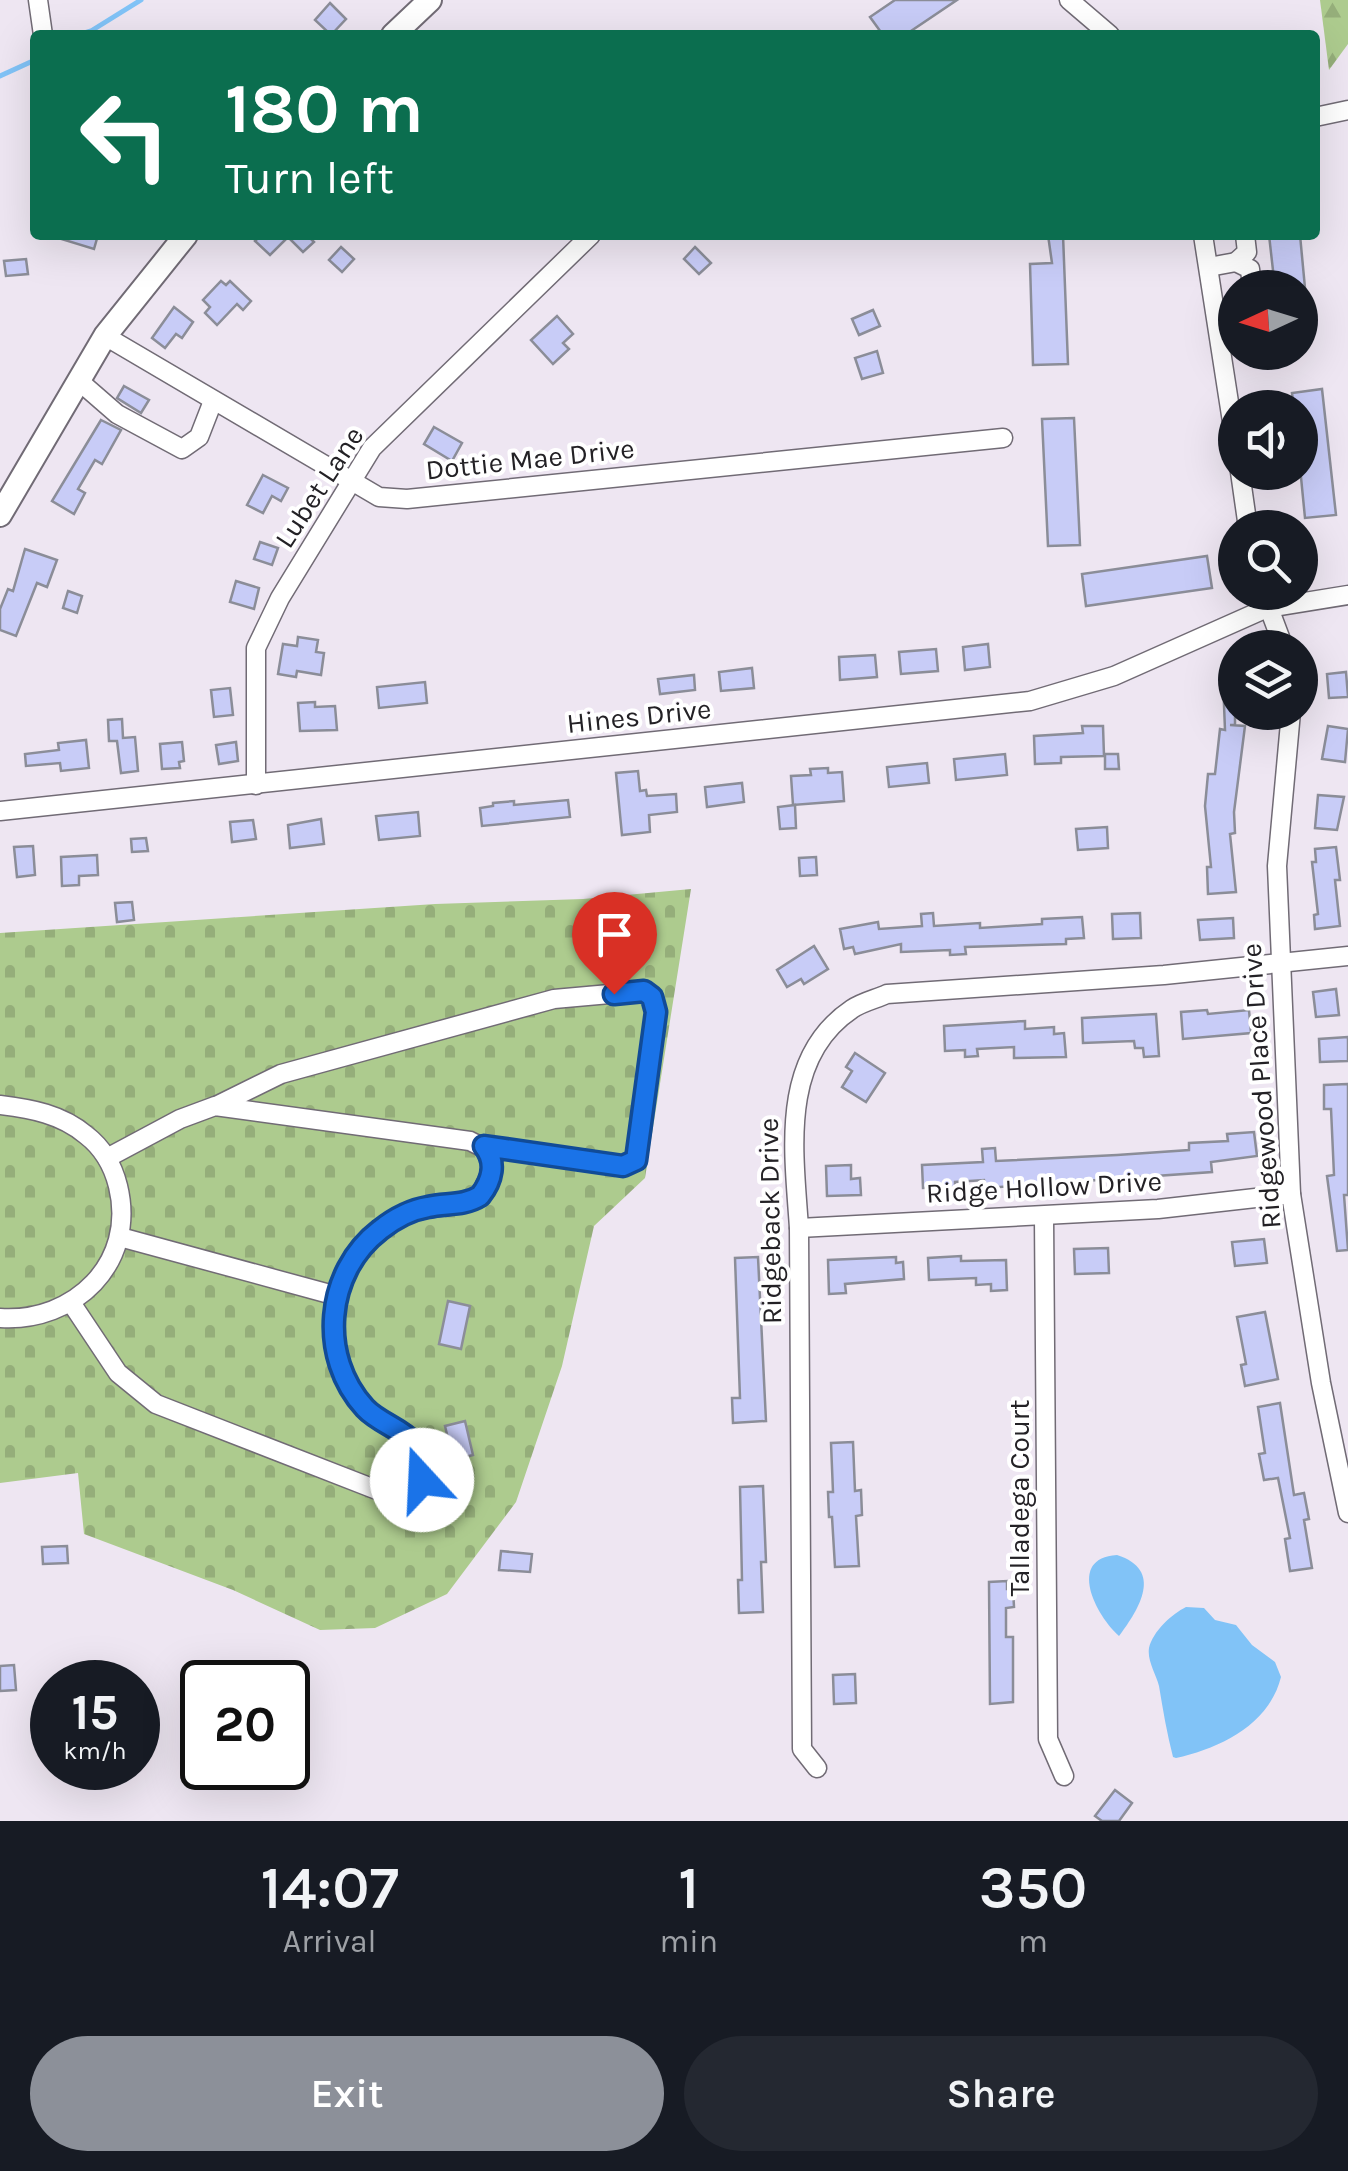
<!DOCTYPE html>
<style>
:root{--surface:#171b24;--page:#242831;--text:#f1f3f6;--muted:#9ea1a6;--accent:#8c9099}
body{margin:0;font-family:Karla,sans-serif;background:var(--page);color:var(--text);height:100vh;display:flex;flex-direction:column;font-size:38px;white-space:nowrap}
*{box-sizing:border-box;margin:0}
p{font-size:32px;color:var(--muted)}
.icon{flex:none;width:55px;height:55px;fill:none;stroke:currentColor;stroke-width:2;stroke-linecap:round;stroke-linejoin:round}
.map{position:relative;height:1821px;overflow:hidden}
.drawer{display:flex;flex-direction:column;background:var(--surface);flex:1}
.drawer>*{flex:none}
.hud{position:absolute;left:30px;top:30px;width:1290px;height:210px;border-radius:10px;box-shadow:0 10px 40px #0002;background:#0b6e4f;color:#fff;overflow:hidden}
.needle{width:65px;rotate:266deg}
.controls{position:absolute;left:1218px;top:270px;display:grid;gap:20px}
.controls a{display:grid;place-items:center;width:100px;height:100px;border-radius:50%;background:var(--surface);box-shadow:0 10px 40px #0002;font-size:50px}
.speed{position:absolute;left:30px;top:1660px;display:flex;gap:20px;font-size:50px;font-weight:700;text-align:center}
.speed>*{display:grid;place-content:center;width:130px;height:130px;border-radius:50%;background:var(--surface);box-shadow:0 10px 40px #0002;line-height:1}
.speed small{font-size:25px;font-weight:400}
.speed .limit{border:5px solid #111;border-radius:15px;background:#fff;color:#111}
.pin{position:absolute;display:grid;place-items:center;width:85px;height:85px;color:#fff;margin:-102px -42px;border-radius:50% 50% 50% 0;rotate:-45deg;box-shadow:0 0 10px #0007}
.pin .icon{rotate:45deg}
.me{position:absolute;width:110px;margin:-55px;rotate:340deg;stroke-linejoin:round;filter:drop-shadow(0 0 8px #0008)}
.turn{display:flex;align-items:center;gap:35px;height:210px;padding:0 30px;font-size:45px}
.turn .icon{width:130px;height:130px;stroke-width:2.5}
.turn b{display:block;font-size:70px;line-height:85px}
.eta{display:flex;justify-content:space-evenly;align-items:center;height:170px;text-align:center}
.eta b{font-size:60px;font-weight:600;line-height:70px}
.action{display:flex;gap:20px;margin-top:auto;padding:20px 30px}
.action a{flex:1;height:115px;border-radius:60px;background:var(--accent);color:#fff;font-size:40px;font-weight:600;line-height:115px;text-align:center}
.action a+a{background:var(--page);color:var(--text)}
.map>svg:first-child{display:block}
.forest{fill:url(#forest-firs)}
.cemetery{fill:url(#cemetery-stones)}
.water{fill:#81c3f7}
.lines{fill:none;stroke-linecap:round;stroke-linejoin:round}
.stream{stroke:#81c3f7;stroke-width:5}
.building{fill:#c8ccf7;stroke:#8b8d98;stroke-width:2.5}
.minor-casing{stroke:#716b75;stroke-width:21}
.major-casing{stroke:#716b75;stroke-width:26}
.minor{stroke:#fff;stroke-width:18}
.major{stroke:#fff;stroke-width:22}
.route-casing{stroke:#114b97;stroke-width:25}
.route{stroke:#1a73e8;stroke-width:18}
.labels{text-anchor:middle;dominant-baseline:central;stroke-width:8;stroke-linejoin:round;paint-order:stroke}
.street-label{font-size:28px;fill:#232125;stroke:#fff}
</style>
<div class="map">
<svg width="1348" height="1821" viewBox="0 0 1348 1821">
<defs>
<pattern id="forest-firs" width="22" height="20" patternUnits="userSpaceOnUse" patternTransform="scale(2.5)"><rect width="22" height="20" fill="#adcb8e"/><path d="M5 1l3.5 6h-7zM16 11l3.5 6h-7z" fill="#95ae7a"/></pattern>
<pattern id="cemetery-stones" width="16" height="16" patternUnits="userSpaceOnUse" patternTransform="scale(2.5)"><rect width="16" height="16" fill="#adcb8e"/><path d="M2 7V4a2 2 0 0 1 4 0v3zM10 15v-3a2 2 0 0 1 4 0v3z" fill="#95ae7a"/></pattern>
</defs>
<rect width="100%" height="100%" fill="#eee6f2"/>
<polygon class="forest" points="1320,0 1348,0 1348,44 1329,70"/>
<polygon class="cemetery" points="691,889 645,1178 594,1226 562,1366 516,1502 447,1594 375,1628 320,1630 233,1590 84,1534 78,1473 0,1483 0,933 435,904 583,899"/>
<g class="water">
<path d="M1117 1555C1164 1570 1139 1609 1119 1636 1096 1616 1066 1558 1117 1555Z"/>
<path d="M1186 1607 1204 1608 1215 1620 1236 1625 1252 1645 1275 1662 1281 1677C1269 1725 1220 1748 1176 1758L1173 1757C1167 1734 1163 1710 1159 1686 1156 1674 1147 1661 1149 1648 1153 1631 1172 1614 1186 1607Z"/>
</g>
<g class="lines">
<g class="stream">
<polyline points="78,35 91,31 141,0"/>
<polyline points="0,76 35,60"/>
</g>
</g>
<g class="building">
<polygon points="895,0 957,0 905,35 883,35 870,17"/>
<polygon points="330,3 346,19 331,35 315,20"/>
<polygon points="59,235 98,235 94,249 58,238"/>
<polygon points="261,235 307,235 314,242 303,252 288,237 270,255 255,241"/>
<polygon points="1048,235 1063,235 1068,364 1033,365 1030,264 1052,263"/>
<polygon points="1269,235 1300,235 1305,288 1275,288"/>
<polygon points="341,247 354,259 342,272 329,260"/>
<polygon points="695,247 711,263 699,274 684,259"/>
<polygon points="26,259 28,274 6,276 4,261"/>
<polygon points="221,281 226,285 230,281 251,301 243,310 237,304 217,325 205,313 210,307 203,300"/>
<polygon points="174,307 193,322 182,338 176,334 165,348 152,338"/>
<polygon points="873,310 880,326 859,335 852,319"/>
<polygon points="557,316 573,334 563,343 569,349 553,364 531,340"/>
<polygon points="877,351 883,373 862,379 855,358"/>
<polygon points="124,386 149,400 141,413 117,398"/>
<polygon points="1322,389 1336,515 1305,518 1300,467 1300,408 1294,408 1292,393"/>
<polygon points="1074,418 1080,545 1048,546 1042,419"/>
<polygon points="101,420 121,430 102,464 95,460 78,489 85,493 74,514 52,501"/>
<polygon points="434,427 462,443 452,461 424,444"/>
<polygon points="263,475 288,488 281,501 272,496 263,513 247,505"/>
<polygon points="260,542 278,548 272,565 254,559"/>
<polygon points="25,549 57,560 47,587 37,583 16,636 0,630 0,609 8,589 13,591"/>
<polygon points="1207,556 1212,588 1086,606 1082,574"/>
<polygon points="236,581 259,588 254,609 230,602"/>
<polygon points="68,591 82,596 77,613 63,608"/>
<polygon points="298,637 318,640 316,652 324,653 321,675 297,671 296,677 278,674 283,644 297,646"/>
<polygon points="988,644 990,667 965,670 963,647"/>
<polygon points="936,649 938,671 901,674 899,652"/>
<polygon points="875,655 877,677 840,680 839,657"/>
<polygon points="752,668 754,688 721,691 719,672"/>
<polygon points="1346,672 1348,697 1329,698 1327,674"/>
<polygon points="694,675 695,690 660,694 658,679"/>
<polygon points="1235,679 1235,725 1230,725 1245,726 1234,812 1235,833 1230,834 1236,892 1208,894 1207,867 1211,867 1205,806 1208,774 1215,774 1220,729 1225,730 1223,680"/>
<polygon points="425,682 427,703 379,708 377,687"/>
<polygon points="230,688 233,715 214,717 211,690"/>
<polygon points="315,702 315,707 335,706 337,730 300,731 298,703"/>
<polygon points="122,719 123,738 135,737 138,771 121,773 117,741 109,741 108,720"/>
<polygon points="1082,726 1103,726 1104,756 1061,757 1061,763 1035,764 1034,736 1083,733"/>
<polygon points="1328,726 1348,729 1345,762 1322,759"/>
<polygon points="86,740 89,768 61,771 60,763 26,766 25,754 59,750 58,743"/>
<polygon points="182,742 184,761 179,762 180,768 162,769 160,744"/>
<polygon points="236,742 238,761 219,764 216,745"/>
<polygon points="1005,754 1007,775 956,780 954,759"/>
<polygon points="1105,754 1118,754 1119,769 1105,769"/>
<polygon points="927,763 929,783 889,787 887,767"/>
<polygon points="828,768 828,773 842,772 844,801 793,805 791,776 811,775 810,769"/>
<polygon points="638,771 640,791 646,790 647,796 676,794 677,812 649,815 650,832 622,835 616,773"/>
<polygon points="742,783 744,802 707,807 705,787"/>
<polygon points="1318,795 1344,797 1337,830 1315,828"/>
<polygon points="568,800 570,817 482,826 480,808 493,806 493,803 514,801 514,805"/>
<polygon points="795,805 796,828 780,829 778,807"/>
<polygon points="418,812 420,836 379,840 376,816"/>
<polygon points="321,819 324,844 290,848 288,825"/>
<polygon points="253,820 256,839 232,842 230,822"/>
<polygon points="1107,827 1108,848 1078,850 1076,829"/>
<polygon points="146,838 148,851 132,852 131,839"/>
<polygon points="33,846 35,875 17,877 14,847"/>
<polygon points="1336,847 1340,880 1335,880 1340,926 1315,929 1314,915 1318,914 1312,862 1316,862 1315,849"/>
<polygon points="97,855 98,875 79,876 79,885 62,886 61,857"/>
<polygon points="816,857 817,875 800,876 799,858"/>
<polygon points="132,902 134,920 117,922 115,903"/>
<polygon points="933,913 934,926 980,923 980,928 1042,924 1042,919 1082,917 1084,938 1066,939 1066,944 965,947 966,954 950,955 950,950 901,952 901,944 855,954 853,947 844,949 840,929 878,922 879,929 922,926 921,914"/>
<polygon points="1140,913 1141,938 1113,939 1112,914"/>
<polygon points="1233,918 1234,938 1200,940 1198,920"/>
<polygon points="814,946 828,969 804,984 801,979 787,987 777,970"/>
<polygon points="1336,989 1339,1015 1316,1017 1313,992"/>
<polygon points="1207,1010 1208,1014 1249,1010 1251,1033 1183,1039 1181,1012"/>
<polygon points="1156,1014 1159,1056 1144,1057 1143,1048 1135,1048 1134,1041 1083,1043 1082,1018"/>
<polygon points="1025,1021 1025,1029 1054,1027 1054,1034 1064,1033 1066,1057 1014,1058 1014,1047 977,1049 978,1056 965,1057 965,1050 945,1051 944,1026"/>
<polygon points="1348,1037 1348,1061 1320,1062 1319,1039"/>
<polygon points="855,1053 885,1073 866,1102 842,1087 852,1071 846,1067"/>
<polygon points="1348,1084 1348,1195 1344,1195 1348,1250 1337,1251 1327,1176 1334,1175 1331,1109 1324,1109 1324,1085"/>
<polygon points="1254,1132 1257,1156 1211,1162 1212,1172 985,1188 984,1180 955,1182 955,1187 923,1188 922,1165 983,1162 982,1149 995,1148 996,1161 1117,1155 1189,1150 1189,1143 1228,1141 1227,1134"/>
<polygon points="851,1165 851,1179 860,1178 861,1195 827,1196 826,1166"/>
<polygon points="1264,1239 1267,1263 1235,1266 1232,1242"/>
<polygon points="1108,1248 1109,1273 1075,1274 1074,1249"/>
<polygon points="961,1256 961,1261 1006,1260 1007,1290 991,1291 991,1284 976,1285 976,1278 929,1280 928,1258"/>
<polygon points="758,1257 766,1421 733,1423 732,1398 740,1398 735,1258"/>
<polygon points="896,1257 896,1263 903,1262 904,1279 845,1284 846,1293 829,1294 828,1260"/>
<polygon points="448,1301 470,1306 461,1349 439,1344"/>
<polygon points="1265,1312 1278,1379 1245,1386 1241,1365 1246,1364 1237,1317"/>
<polygon points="1280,1403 1294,1495 1304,1493 1309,1519 1304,1520 1312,1568 1290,1571 1285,1539 1290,1538 1278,1478 1264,1480 1259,1454 1265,1453 1258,1407"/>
<polygon points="465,1421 473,1455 453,1460 445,1426"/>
<polygon points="853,1442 855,1491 861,1490 862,1515 856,1516 859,1566 835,1567 832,1517 829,1517 828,1492 833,1492 831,1443"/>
<polygon points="763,1486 766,1562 761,1562 763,1612 739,1613 738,1580 742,1580 740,1487"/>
<polygon points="67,1546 68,1563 43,1564 42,1547"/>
<polygon points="501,1551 532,1554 530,1572 499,1570"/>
<polygon points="1007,1581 1007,1589 1013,1589 1014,1607 1006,1608 1006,1637 1013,1637 1013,1702 990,1704 989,1582"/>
<polygon points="14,1665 16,1690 0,1691 0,1666"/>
<polygon points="855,1674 856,1703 834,1704 833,1675"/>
<polygon points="1115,1790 1132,1803 1119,1821 1102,1821 1095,1816"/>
</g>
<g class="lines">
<g class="minor-casing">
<g id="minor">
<polyline points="38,0 43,35"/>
<polyline points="1069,0 1110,35"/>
<polyline points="1315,117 1348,110"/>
<polyline points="1203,235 1235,441"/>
<polyline points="1236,262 1247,252 1245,235"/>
<polyline points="1209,267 1236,262 1250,269 1252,288"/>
<polyline points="105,336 379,497 407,499 1003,438"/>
<polyline points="79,381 117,414 182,449 199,437 213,401"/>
<polyline points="1240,472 1248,528"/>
<polyline points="1263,592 1284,648"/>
<polyline points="1291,712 1277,866 1291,1194 1321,1383 1348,1513"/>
<polyline points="256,785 256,648 280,598 372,448 591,235"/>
<polyline points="0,811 1030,701 1114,676 1267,608 1348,595"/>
<path d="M0 1105C32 1109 61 1114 86 1135 103 1148 113 1166 118 1186 137 1263 74 1323 0 1318"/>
<polyline points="216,1106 281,1074 554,999 643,991 652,997 656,1012 635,1160 623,1166 484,1146"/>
<polyline points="1044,1217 1048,1739 1064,1776"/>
<polyline points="799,1228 1158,1209 1291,1194"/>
<polyline points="120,1237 337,1296"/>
<path d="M72 1304 118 1373 156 1404 377 1490 405 1493 421 1480C425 1468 423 1454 415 1444 399 1426 375 1421 360 1402 317 1346 329 1266 386 1225 421 1200 452 1213 480 1196L492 1170 488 1150 470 1141 215 1106 180 1119 107 1158"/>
<path d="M817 1768 802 1749 799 1228C794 1152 779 1058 852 1009 862 1002 876 999 887 994L1164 975 1348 956"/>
</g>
</g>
<g class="major-casing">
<g id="major">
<polyline points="393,35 430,0"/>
<polyline points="0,515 105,336 186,235"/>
</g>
</g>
<use href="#minor" class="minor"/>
<use href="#major" class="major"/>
</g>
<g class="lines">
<g class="route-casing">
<path id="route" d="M422 1480C425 1468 424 1454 415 1444 401 1428 379 1423 365 1408 318 1357 325 1272 380 1230 395 1218 410 1210 428 1207 446 1203 464 1206 480 1196 492 1181 497 1162 484 1146L623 1166 636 1160 656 1012 652 997 644 991 614 994"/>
</g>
<use href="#route" class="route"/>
</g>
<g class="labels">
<g class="street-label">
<text transform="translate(530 459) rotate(-6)">Dottie Mae Drive</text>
<text transform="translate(319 487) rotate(-57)">Lubet Lane</text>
<text transform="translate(639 716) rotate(-6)">Hines Drive</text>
<text transform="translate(1261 1086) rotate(-94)">Ridgewood Place Drive</text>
<text transform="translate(1044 1187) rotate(-3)">Ridge Hollow Drive</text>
<text transform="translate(770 1221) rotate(-91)">Ridgeback Drive</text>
<text transform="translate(1019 1498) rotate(-90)">Talladega Court</text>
</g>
</g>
</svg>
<div class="controls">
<a><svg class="needle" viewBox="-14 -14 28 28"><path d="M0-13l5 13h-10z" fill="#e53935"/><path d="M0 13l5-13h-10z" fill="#9ea1a6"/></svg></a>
<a><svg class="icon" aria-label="sound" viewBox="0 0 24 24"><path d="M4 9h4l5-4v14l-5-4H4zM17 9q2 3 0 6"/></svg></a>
<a><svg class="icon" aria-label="search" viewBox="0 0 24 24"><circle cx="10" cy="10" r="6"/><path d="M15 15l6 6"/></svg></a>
<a><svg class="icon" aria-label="layers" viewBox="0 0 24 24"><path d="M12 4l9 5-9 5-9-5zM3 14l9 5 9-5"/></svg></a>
</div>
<div class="speed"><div>15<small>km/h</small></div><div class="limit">20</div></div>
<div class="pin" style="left:614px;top:994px;background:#d93025"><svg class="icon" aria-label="arrive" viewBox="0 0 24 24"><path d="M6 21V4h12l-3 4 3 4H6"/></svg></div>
<svg class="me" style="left:422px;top:1480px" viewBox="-20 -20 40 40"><circle r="19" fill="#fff"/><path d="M0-13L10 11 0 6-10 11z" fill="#1a73e8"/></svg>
<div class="hud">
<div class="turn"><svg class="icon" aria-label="left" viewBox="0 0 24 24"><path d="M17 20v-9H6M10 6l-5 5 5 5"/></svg><div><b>180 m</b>Turn left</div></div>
</div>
</div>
<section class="drawer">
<div class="eta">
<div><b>14:07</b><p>Arrival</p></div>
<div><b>1</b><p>min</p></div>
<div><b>350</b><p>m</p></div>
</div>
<div class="action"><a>Exit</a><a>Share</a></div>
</section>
